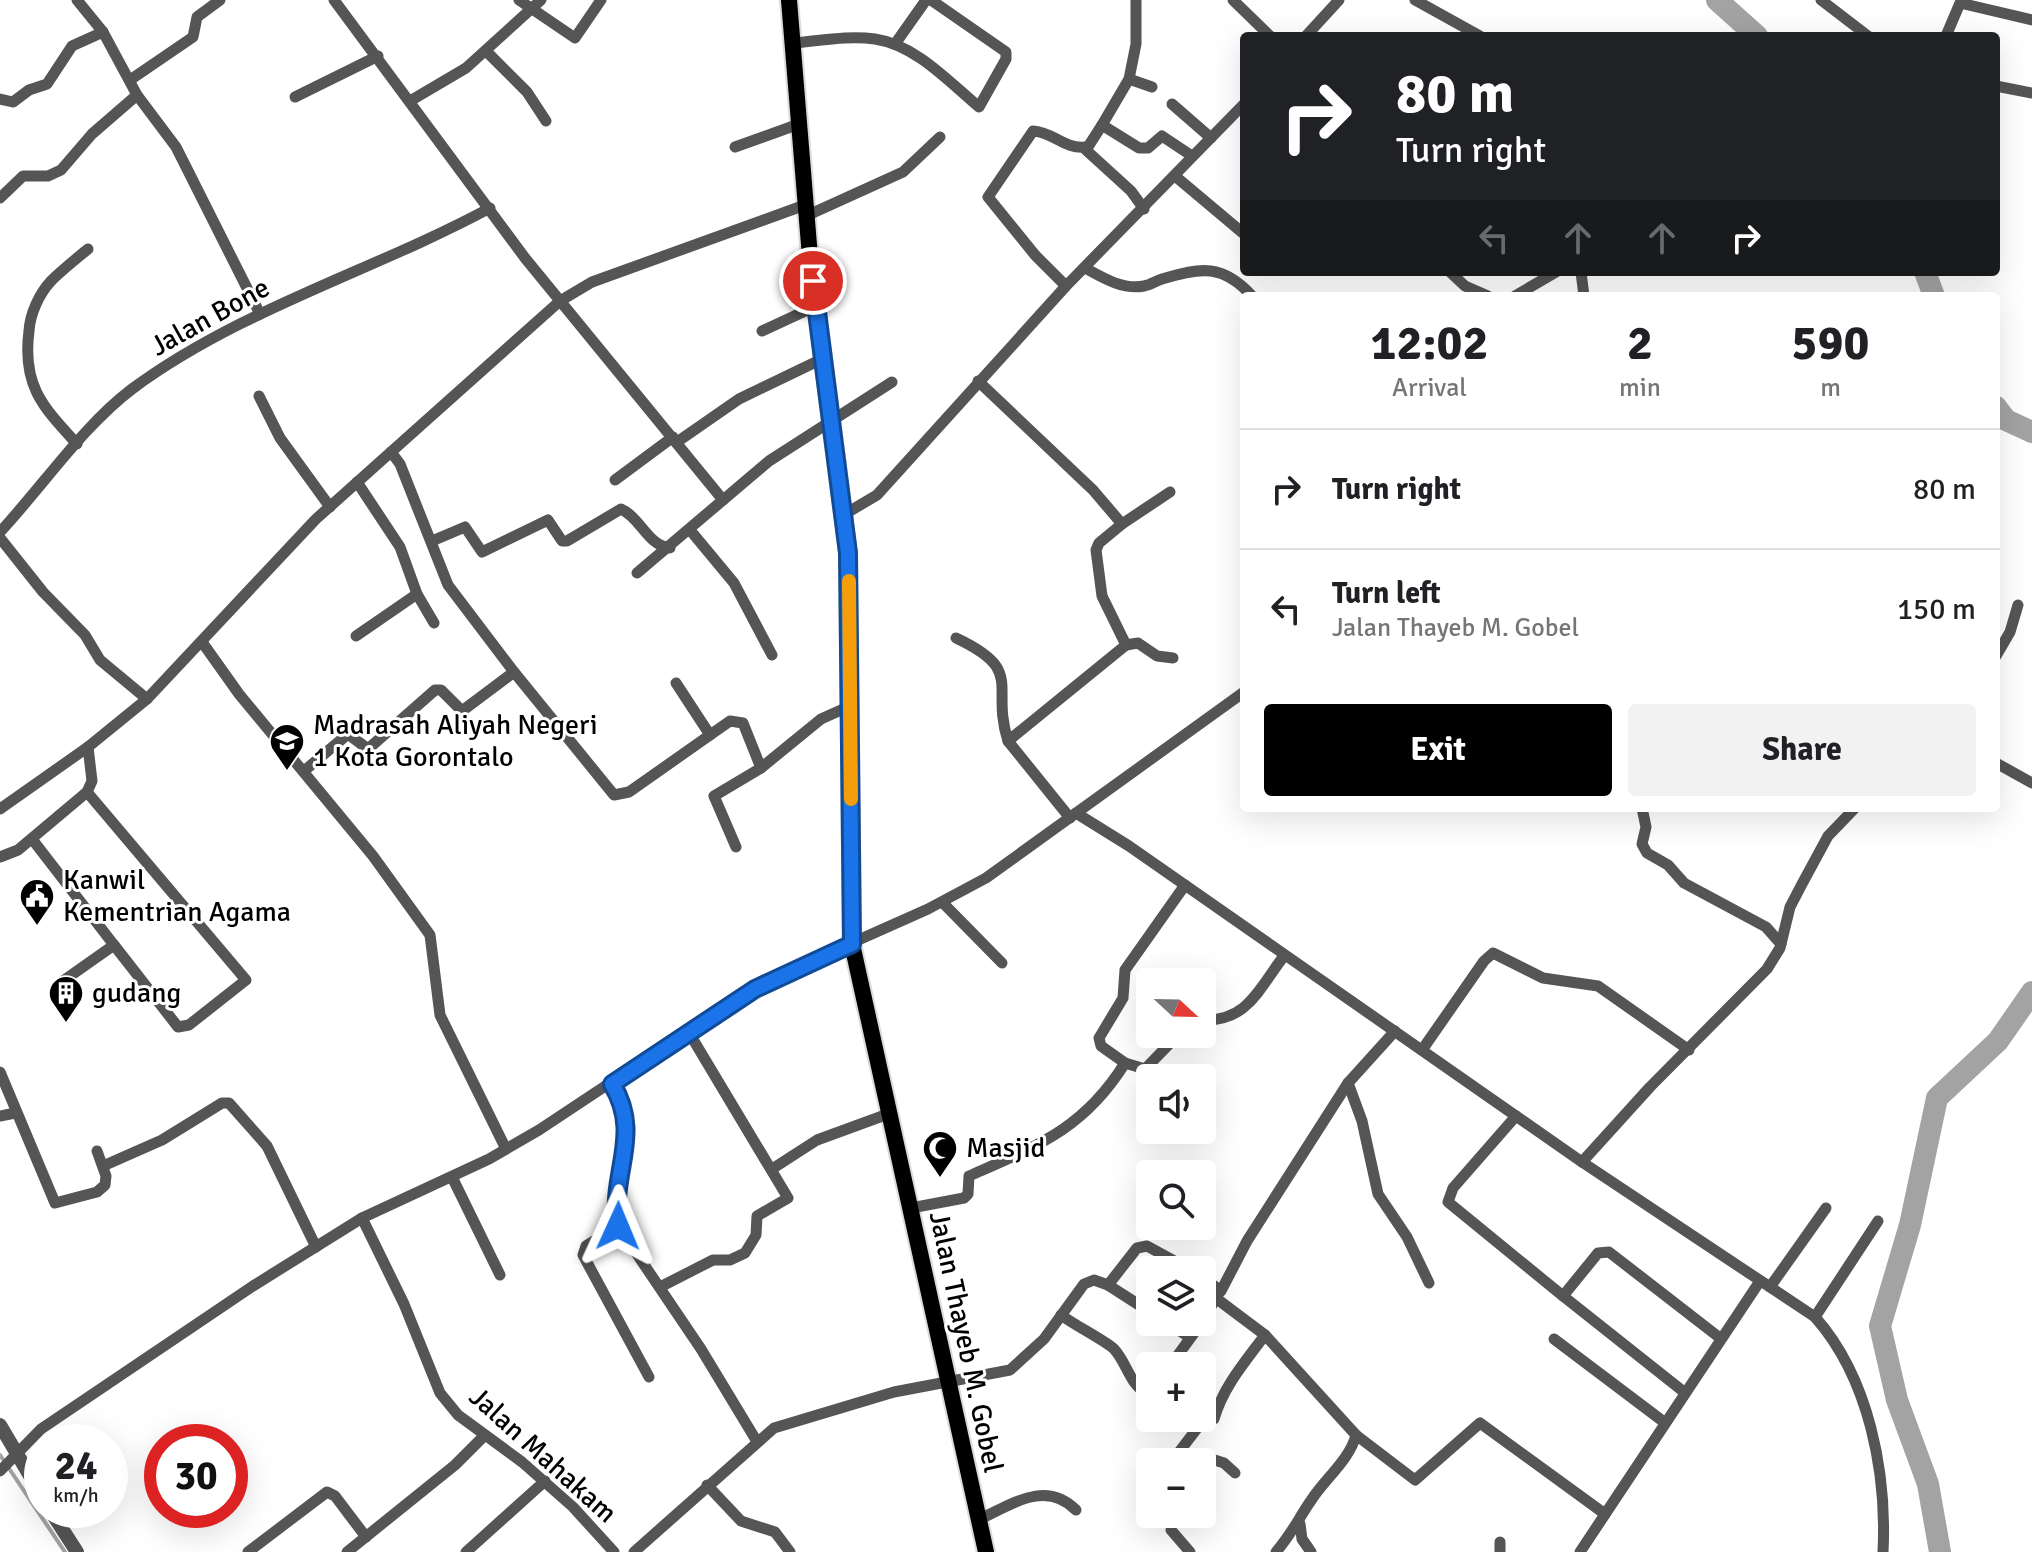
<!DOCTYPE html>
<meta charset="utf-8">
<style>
:root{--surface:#fff;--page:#f2f2f2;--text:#202124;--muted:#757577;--line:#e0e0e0;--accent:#000}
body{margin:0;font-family:Signika,sans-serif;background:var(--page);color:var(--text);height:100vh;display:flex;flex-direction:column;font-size:30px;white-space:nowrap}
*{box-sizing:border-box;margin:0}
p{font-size:26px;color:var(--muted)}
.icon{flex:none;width:44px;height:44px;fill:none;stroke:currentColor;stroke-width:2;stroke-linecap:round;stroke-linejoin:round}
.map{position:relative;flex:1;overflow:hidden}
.sheet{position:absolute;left:1240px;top:292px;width:760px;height:520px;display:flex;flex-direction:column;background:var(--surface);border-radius:8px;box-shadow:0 8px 32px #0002}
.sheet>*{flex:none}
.top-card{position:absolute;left:1240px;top:32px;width:760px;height:244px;border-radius:8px;box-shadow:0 8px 32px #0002;background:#202124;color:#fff;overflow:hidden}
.needle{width:52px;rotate:112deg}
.controls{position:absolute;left:1136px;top:968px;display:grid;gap:16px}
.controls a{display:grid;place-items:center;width:80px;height:80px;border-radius:8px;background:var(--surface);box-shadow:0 8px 32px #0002;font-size:40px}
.speed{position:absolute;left:24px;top:1424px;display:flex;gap:16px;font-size:40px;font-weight:700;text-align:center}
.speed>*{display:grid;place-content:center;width:104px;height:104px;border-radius:50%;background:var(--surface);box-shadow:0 8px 32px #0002;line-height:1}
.speed small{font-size:20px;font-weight:400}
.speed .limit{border:12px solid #d22;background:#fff;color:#111}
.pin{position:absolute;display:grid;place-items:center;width:68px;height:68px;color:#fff;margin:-34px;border:4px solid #fff;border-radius:50%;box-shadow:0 2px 8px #0007}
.me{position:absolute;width:88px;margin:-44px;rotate:1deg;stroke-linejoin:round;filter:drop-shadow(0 0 6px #0008)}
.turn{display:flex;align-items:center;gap:28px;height:168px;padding:0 24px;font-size:36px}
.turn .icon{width:104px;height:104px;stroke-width:2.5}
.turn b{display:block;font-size:56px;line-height:68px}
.lanes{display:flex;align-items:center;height:76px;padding:0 24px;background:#0003;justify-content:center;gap:40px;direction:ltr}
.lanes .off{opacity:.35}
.eta{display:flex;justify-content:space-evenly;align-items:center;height:136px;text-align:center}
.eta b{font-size:48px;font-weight:700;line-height:56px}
.cta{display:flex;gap:16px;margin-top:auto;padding:16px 24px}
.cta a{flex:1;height:92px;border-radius:8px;background:var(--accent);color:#fff;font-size:32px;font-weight:700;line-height:92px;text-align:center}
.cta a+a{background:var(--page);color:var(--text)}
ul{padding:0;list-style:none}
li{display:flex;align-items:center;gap:24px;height:120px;padding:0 24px;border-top:2px solid var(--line)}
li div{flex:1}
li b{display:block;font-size:30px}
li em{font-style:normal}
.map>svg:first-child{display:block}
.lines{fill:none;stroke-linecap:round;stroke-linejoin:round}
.stream{stroke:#a3a3a3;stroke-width:4}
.river{stroke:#a3a3a3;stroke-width:22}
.primary-casing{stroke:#dbdbdb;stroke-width:20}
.minor{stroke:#555;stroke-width:11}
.tertiary{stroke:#555;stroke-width:14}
.primary{stroke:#000;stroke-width:16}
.route-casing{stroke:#114b97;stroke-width:20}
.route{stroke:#1a73e8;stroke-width:14}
.slow{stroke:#f59e0b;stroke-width:14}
.labels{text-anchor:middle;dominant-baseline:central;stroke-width:6;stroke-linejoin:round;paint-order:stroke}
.street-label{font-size:28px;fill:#000;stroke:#fff}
.poi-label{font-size:28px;fill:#000;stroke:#fff;text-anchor:start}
</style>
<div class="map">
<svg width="2032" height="1552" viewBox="0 0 2032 1552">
<rect width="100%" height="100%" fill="#fff"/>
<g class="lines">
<polyline class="stream" points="0,1455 65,1552"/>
<g class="river">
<polyline points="1717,0 1757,36"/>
<polyline points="1925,272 1934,296"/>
<polyline points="1996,407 2006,420 2032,432"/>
<polyline points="1940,1552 1928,1484 1897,1400 1880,1326 1910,1225 1937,1098 1998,1041 2032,992"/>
</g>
<g class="primary-casing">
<polyline id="primary" points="789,0 810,257 848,553 852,944 986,1552"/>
</g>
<g class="minor">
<polyline points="77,0 103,32 137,95 176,147 260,314"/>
<polyline points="334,0 525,258 723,500"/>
<polyline points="519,0 575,38 601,0"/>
<polyline points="1136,0 1136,44 1129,79 1102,125 1139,148 1148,148 1162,136 1192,156"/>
<polyline points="1233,0 1270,36"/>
<polyline points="1415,0 1480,36"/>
<polyline points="1821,0 1868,36"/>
<polyline points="1306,36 1339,0"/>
<polyline points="1946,36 1960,3 2032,20"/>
<path d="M793 43C819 41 848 35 875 39 916 45 949 82 979 107L1006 59V52L931 0"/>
<polyline points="895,44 926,0 930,0"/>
<polyline points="486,51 527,92 546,121"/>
<polyline points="1129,79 1152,87"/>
<polyline points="130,80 193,37 197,17 220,0"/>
<polyline points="1996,86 2032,93"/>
<polyline points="295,97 378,56"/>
<polyline points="0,99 13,102 29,90 47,84 72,46 103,32"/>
<polyline points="410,101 466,68 541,0"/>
<polyline points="1172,104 1211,138"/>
<polyline points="1102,125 1086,150 1131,191 1144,209"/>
<polyline points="735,147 799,124"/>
<polyline points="1175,176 1244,234"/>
<polyline points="0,198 23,176 48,176 61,170 92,134 137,95"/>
<polyline points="806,216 903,172 940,137"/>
<path d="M1085 268C1103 278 1123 290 1144 286 1150 285 1156 281 1162 279 1201 267 1223 264 1252 296"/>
<polyline points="1450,272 1465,286 1488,296"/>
<polyline points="1581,272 1584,296"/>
<path d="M1066 286 1035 255 988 197 1033 131C1053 132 1064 149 1085 147"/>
<polyline points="1515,296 1556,272"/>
<polyline points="762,331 816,306"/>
<polyline points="978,381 1093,490 1122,524 1170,492"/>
<polyline points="259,396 280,438 330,507"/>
<polyline points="677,442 739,399 822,359"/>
<path d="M77 444C42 406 22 385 29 331 30 314 39 294 51 281 62 270 76 259 88 249"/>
<polyline points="391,452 400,464 448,585 514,672"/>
<polyline points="615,480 673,437"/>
<polyline points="357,482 400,547 417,594 434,623"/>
<polyline points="845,514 877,495 1066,286 1244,104"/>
<polyline points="690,530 734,583 772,655"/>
<path d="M0 532C43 486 82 427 132 389 240 309 373 271 490 208"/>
<polyline points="0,538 43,592 85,635 100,660 147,699"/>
<path d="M432 541 465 527 482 552 548 520 562 541H567L621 509C641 518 647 545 670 548"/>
<polyline points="637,573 769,461 892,382"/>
<polyline points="356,636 417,594"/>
<path d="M956 638C1026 671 990 685 1008 741"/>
<polyline points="202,642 239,694 373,856 430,935 440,1015 506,1149"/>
<polyline points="1126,645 1138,643 1157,656 1173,658"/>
<polyline points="1996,656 2010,632 2018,605"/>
<polyline points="676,683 710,735 730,721 743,723 761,768 821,719 850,706"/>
<polyline points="1996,763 2032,783"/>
<polyline points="304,771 348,734 368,749 435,690 441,690 462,711 514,672 614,795 629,792 710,735"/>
<polyline points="87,792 246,980 189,1025 178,1027 114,945"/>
<polyline points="1642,808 1646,827 1642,844 1647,853 1668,865 1684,883 1766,927 1781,944"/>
<polyline points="0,809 88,747 147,699 316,519 560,301 592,282 805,205"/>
<polyline points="1076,813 1129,846 1582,1162 1650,1087 1767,969 1780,948 1790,907 1802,884 1828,836 1855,808"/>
<polyline points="1070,818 1008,741 1126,645 1102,596 1096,550 1099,543 1122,524"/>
<polyline points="32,839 114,945 63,981"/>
<polyline points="736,847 714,796 761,768"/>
<polyline points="0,857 18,850 87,792 92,781 88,747"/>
<polyline points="942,902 1002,963"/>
<path d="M1202 1020C1248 1022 1259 988 1284 956"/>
<polyline points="1179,1034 1145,1069 1125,1063 1101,1046 1099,1038 1123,998 1125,970 1185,885"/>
<polyline points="1422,1050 1484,961 1493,953 1543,978 1598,986 1689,1050"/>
<polyline points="0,1072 55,1203 97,1192 105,1185 106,1176 97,1151"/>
<polyline points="1348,1083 1362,1121 1378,1194 1407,1237 1429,1283"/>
<path d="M612 1084C643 1136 610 1172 618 1226L701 1349 756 1440"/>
<polyline points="0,1116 15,1113"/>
<polyline points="1516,1116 1453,1188 1448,1202 1563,1296"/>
<path d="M1582 1162 1815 1317C1869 1378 1887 1472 1883 1552"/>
<polyline points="103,1166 162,1140 222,1103 229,1103 267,1146 316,1247"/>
<polyline points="772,1169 817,1140 888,1114"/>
<polyline points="452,1177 500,1275"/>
<path d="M911 1208 964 1198 968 1194 969 1176C1037 1146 1084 1129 1125 1063"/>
<polyline points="362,1218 404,1304 440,1393 458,1415 522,1462 573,1507 614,1552"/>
<polyline points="618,1226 586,1246 583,1255 649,1377"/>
<polyline points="1202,1277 1221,1291 1247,1241 1348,1083 1395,1031"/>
<polyline points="1108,1285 1150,1312"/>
<polyline points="660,1287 713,1260 730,1260 745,1253 756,1235 757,1216 788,1198 688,1031"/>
<polyline points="1770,1287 1826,1208"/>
<path d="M1217 1299 1265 1335 1356 1435C1350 1459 1325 1479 1312 1499 1298 1519 1293 1532 1276 1552"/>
<path d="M1061 1315C1071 1323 1109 1343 1114 1349 1127 1363 1129 1383 1146 1393"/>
<polyline points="1815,1317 1878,1221"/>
<polyline points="1202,1321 1218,1295"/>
<polyline points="1166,1322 1189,1337"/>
<polyline points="1554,1339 1664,1422"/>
<polyline points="1170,1366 1202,1322"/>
<polyline points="1150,1390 1146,1398 1150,1411"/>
<polyline points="1684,1392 1563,1296 1598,1253 1609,1252 1720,1338"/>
<polyline points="1356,1435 1415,1480 1480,1423 1605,1514"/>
<polyline points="0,1471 41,1429 253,1286 362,1218 489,1159 539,1130 714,1014 782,974 928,909 986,878 1244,692"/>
<path d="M1235 1473 1224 1463 1199 1455 1191 1462 1179 1452 1202 1422 1214 1419C1223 1387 1245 1362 1265 1335"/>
<polyline points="707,1485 741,1521 775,1532 790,1552"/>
<path d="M978 1520C1011 1505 1045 1479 1076 1510"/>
<polyline points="1300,1524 1302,1539 1311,1552"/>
<polyline points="1171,1530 1190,1552"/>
<polyline points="248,1552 327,1492 335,1496 366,1537"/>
<polyline points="347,1552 455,1465 484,1436"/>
<polyline points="466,1552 545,1481"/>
<polyline points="634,1552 774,1428 894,1392 1010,1370 1044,1339 1084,1284 1094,1280 1108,1285 1137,1248 1147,1246 1191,1270"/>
<polyline points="1500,1552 1500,1542"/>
<polyline points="1580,1552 1760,1281"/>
</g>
<g class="tertiary">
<polyline points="0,1425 42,1496"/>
<polyline points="50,1510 77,1552"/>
</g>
<use href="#primary" class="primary"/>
</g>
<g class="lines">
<g class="route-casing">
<path id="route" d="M618 1226C610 1172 643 1135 612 1084L755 989 852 944 848 553 813 281"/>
</g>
<use href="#route" class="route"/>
<polyline class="slow" points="849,581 851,799"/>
</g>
<defs>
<g id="school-pin" transform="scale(1.8)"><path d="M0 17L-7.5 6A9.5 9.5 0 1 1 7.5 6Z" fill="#000" stroke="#fff"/><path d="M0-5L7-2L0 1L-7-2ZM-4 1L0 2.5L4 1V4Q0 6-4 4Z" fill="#fff"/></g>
<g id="civic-pin" transform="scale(1.8)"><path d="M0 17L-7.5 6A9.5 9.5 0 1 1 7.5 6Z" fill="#000" stroke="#fff"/><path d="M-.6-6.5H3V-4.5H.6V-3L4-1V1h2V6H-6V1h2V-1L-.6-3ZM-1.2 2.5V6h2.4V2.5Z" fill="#fff"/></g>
<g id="building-pin" transform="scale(1.8)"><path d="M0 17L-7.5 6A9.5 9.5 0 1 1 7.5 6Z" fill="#000" stroke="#fff"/><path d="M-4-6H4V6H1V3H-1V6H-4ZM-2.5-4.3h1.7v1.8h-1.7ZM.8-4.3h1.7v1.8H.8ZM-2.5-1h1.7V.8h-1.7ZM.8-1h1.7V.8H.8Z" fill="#fff"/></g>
<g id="mosque-pin" transform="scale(1.8)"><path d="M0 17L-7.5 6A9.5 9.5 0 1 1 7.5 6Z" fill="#000" stroke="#fff"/><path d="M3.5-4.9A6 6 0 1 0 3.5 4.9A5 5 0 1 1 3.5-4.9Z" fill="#fff"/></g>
</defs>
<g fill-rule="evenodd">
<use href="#school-pin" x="287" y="741"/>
<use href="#civic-pin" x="37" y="896"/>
<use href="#building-pin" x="66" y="993"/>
<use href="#mosque-pin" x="940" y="1148"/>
</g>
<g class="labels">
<g class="street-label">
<text transform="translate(210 317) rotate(-29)">Jalan Bone</text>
<text transform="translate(966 1342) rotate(78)">Jalan Thayeb M. Gobel</text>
<text transform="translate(543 1455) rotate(42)">Jalan Mahakam</text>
</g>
<g class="poi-label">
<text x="313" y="725">Madrasah Aliyah Negeri<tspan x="313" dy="32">1 Kota Gorontalo</tspan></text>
<text x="63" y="880">Kanwil<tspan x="63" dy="32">Kementrian Agama</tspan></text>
<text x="92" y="993">gudang</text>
<text x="966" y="1148">Masjid</text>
</g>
</g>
</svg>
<div class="controls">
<a><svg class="needle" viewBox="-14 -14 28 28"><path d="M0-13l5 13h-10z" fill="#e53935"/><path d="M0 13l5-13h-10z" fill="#757577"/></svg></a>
<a><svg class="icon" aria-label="sound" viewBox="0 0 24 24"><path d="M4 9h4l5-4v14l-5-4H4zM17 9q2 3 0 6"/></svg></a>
<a><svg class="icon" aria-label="search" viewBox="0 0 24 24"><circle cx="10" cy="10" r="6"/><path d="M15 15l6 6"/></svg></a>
<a><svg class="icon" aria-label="layers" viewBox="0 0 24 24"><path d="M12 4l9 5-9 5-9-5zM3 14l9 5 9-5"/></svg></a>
<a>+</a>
<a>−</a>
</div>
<div class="speed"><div>24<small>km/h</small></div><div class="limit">30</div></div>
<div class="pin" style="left:813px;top:281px;background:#d93025"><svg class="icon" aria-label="arrive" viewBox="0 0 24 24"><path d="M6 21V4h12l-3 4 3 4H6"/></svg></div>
<svg class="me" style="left:618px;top:1226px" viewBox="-20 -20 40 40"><path d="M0-17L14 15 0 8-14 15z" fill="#1a73e8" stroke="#fff" stroke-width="4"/></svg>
<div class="top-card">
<div class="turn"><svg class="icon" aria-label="right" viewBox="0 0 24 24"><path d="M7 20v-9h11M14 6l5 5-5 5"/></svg><div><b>80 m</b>Turn right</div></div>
<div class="lanes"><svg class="icon off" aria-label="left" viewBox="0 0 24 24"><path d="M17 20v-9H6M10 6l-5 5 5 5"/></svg><svg class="icon off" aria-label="ahead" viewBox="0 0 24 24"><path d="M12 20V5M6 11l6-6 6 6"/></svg><svg class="icon off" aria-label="ahead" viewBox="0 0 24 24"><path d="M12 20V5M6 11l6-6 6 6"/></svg><svg class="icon" aria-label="right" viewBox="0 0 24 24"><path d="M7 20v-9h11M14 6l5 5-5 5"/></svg></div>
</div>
<section class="sheet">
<div class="eta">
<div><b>12:02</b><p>Arrival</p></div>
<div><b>2</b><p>min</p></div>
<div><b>590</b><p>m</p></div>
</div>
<ul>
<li><svg class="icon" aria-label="right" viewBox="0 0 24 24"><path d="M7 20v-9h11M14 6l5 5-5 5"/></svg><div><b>Turn right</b></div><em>80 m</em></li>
<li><svg class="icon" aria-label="left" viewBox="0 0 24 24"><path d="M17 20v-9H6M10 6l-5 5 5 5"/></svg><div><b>Turn left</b><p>Jalan Thayeb M. Gobel</p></div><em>150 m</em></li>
</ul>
<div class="cta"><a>Exit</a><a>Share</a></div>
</section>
</div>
